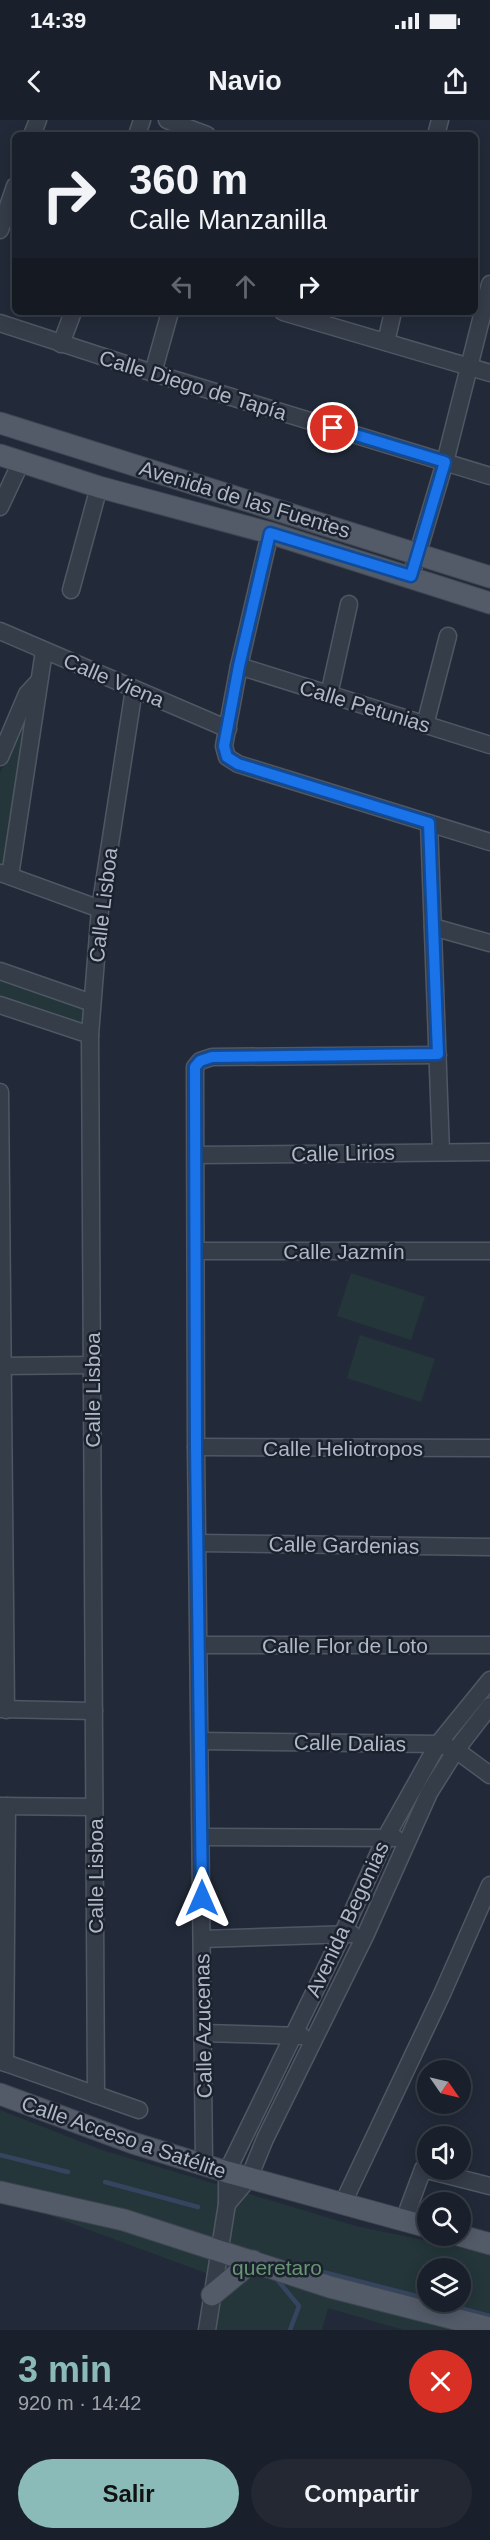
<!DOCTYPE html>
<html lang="es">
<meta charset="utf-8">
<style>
:root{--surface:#1a202b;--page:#232833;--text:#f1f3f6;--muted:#9fa3a9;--line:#383e47;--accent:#8bbbb9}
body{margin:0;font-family:Arial,sans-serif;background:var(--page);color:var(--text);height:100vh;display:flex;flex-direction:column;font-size:22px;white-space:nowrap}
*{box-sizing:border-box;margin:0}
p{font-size:20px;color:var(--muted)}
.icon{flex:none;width:33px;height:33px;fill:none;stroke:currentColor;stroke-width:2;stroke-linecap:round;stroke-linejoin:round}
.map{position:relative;height:2210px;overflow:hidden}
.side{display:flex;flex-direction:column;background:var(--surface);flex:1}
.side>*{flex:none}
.guide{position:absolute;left:12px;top:12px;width:466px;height:183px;border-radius:9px;box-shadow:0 3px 15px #0003,0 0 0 2px var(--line);background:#1a202b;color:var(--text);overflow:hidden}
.needle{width:39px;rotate:124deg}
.tools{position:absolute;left:417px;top:1940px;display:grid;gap:12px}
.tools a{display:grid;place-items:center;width:54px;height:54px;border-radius:50%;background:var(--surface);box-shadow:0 3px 15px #0003,0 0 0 2px var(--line);font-size:30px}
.pin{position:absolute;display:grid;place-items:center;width:51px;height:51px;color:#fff;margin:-26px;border:3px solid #fff;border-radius:50%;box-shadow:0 2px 6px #0007}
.me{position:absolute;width:66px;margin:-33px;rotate:0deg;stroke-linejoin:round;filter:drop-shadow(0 0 4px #0008)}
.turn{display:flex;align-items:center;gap:21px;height:126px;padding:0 18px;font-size:27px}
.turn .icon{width:78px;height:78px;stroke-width:2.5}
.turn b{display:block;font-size:42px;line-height:51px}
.lanes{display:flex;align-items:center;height:57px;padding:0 18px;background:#0003;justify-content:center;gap:30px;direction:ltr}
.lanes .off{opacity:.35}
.round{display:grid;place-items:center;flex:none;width:63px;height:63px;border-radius:32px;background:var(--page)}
.headline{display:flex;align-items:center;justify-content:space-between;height:102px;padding:0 18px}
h1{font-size:36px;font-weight:700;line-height:45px;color:var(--accent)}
.cta{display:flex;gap:12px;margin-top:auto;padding:12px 18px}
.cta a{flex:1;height:69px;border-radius:36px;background:var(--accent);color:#111;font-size:24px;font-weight:700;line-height:69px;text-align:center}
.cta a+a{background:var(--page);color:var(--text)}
.status{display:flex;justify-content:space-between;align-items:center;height:42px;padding:0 30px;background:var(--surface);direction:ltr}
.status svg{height:16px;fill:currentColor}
header{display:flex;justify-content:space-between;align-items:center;height:78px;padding:0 18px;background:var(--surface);font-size:27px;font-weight:700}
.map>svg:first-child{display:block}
.green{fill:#24363a;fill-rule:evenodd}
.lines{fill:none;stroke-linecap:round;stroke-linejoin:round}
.stream{stroke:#354560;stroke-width:4.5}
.minor-casing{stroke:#505764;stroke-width:19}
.major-casing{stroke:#3e4653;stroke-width:23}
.minor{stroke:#353d49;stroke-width:16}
.major{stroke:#535b69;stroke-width:21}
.route-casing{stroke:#114b97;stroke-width:15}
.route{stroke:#1a73e8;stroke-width:10}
.labels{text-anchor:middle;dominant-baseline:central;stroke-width:5;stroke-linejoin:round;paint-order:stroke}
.street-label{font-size:21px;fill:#b0b7c6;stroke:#1b222e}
.park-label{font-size:21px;fill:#689674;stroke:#1b222e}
</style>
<div class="status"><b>14:39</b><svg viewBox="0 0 49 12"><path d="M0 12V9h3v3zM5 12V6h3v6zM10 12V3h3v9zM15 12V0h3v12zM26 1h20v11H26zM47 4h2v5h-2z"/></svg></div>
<header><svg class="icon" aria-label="back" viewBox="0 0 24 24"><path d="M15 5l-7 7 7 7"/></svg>Navio<svg class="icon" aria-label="share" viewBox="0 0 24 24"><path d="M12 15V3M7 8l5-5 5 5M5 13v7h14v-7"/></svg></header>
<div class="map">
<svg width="490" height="2210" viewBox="0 0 490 2210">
<rect width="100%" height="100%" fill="#222a39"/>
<g class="green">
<polygon points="32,578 7,750 0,748 0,653"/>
<polygon points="0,851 92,883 90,915 0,885"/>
<polygon points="351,1153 425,1177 411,1220 337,1196"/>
<polygon points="360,1215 435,1239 421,1282 347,1258"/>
<path d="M0 1990 102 2030 356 2106 490 2134V2210H404L328 2188 322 2210H207L214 2156 0 2077ZM428 2148H460V2181H428Z"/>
</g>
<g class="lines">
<g class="stream">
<polyline points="0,2035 68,2052"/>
<polyline points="105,2062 198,2087"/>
<polyline points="288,2143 428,2179"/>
<polyline points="275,2157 299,2186 290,2210"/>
<polyline points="434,2181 490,2196"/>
</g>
<g class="minor-casing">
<g id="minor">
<polyline points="167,0 207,15"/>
<polyline points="32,15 38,0"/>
<polyline points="137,15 142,0"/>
<polyline points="436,15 440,0"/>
<polyline points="0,110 15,66"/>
<polyline points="283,192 490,253"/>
<polyline points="0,203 153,253 490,356"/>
<polyline points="386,222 393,192"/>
<polyline points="61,224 73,192"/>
<polyline points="153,253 170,192"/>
<polyline points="0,387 21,342"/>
<polyline points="270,413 239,546 224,626 227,637 238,644 490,722"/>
<polyline points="411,456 445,342 490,164"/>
<polyline points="71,470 99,367"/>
<polyline points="0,511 228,609"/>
<polyline points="239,546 490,625"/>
<polyline points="329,575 349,484"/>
<polyline points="425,605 448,516"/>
<polyline points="0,637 27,574 39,561"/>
<polyline points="429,703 441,1032"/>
<polyline points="1,753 100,789"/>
<polyline points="10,756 44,531"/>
<polyline points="433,807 490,823"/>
<polyline points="0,851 92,883"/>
<polyline points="0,885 90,915"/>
<polyline points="0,972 6,1590"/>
<polyline points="196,1035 490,1032"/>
<polyline points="197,1131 490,1131"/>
<polyline points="0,1246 92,1245"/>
<polyline points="196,1327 490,1328"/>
<polyline points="198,1423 490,1427"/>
<polyline points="200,1525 490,1525"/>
<polyline points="0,1589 94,1591"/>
<polyline points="201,1621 438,1624 456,1630 490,1655"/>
<polyline points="0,1686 94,1687"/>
<polyline points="201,1717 395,1718"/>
<polyline points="202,1819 352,1814"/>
<polyline points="203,1913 302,1916"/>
<polyline points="0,1941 139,1990"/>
<polyline points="5,1943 7,1686"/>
<polyline points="96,1975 90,915 100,789 134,569"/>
<polyline points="204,2044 196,1327 195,947 200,941 212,937 438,935"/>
<polyline points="343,2083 442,1874 490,1765"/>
<polyline points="227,2084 249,2058 265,2019 365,1816 429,1673 456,1630 490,1586"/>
<polyline points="404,2100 423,2049 490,2066"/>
<polyline points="207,2210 227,2084 227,2052 343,1813 386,1717 438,1624 490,1560"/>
</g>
</g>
<g class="major-casing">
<g id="major">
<polyline points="0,303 490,457"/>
<polyline points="0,335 99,367 270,413 490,483"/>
<polyline points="0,1974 133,2023 227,2052 428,2107"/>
<polyline points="0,2072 124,2100 330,2167 490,2208"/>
<polyline points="458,2115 490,2124"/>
<polyline points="212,2175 253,2141"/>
</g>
</g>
<use href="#minor" class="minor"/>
<use href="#major" class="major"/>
</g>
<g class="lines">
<g class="route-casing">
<polyline id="route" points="202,1778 196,1327 195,947 200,941 212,937 438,934 429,703 238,644 227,637 224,626 239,546 270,413 411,456 445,342 333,308"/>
</g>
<use href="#route" class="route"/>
</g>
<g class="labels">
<g class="street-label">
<text transform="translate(193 265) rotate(17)">Calle Diego de Tapía</text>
<text transform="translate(245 379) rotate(17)">Avenida de las Fuentes</text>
<text transform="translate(114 560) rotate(23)">Calle Viena</text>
<text transform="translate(365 586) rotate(17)">Calle Petunias</text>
<text transform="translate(103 785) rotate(-83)">Calle Lisboa</text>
<text transform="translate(343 1033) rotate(-1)">Calle Lirios</text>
<text x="344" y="1131">Calle Jazmín</text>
<text transform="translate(92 1270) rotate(-90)">Calle Lisboa</text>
<text x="343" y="1328">Calle Heliotropos</text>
<text transform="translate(344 1425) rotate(1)">Calle Gardenias</text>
<text x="345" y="1525">Calle Flor de Loto</text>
<text transform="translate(350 1623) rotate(1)">Calle Dalias</text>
<text transform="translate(95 1756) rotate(-90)">Calle Lisboa</text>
<text transform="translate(347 1799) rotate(-65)">Avenida Begonias</text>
<text transform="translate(203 1906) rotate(-91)">Calle Azucenas</text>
<text transform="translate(124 2017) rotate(19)">Calle Acceso a Satélite</text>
</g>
<g class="park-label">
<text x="277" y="2147">queretaro</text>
</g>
</g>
</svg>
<div class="tools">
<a><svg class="needle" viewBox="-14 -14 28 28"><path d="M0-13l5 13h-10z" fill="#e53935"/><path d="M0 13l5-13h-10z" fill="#9fa3a9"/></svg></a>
<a><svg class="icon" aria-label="sound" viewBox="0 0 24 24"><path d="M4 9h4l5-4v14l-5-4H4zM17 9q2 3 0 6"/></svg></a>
<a><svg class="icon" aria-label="search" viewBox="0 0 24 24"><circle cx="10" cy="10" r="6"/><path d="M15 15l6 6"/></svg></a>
<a><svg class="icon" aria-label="layers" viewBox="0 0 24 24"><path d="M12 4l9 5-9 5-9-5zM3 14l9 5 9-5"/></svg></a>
</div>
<div class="pin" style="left:333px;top:308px;background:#d93025"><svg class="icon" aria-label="arrive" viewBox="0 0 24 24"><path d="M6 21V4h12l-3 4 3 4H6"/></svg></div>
<svg class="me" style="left:202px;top:1778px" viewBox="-20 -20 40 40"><path d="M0-17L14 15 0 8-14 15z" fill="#1a73e8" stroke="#fff" stroke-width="4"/></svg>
<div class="guide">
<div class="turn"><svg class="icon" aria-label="right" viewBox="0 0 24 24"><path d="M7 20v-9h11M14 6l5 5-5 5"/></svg><div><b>360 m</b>Calle Manzanilla</div></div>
<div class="lanes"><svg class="icon off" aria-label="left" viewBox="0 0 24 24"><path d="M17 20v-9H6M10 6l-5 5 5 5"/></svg><svg class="icon off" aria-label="ahead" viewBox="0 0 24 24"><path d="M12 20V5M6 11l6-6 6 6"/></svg><svg class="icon" aria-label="right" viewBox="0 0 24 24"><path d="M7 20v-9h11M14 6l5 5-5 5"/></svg></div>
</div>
</div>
<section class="side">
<div class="headline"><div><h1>3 min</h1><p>920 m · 14:42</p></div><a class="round" style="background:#d93025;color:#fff"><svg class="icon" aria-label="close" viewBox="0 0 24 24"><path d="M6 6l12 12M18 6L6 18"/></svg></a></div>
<div class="cta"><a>Salir</a><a>Compartir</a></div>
</section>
